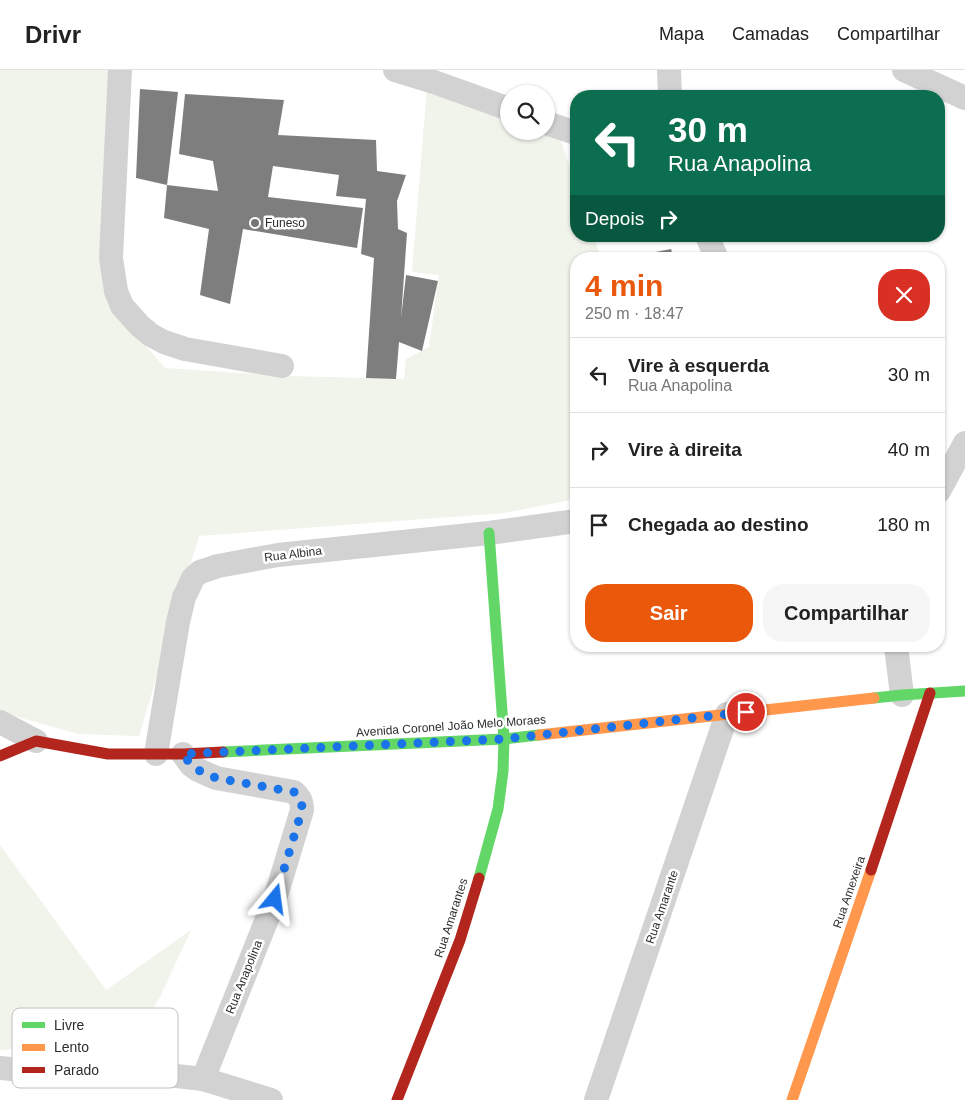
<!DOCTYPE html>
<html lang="pt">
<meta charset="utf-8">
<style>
:root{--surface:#fff;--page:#f6f6f6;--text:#222;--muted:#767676;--line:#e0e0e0;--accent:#ea580c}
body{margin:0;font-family:Helvetica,sans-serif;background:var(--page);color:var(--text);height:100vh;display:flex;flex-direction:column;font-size:19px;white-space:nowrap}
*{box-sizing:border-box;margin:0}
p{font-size:16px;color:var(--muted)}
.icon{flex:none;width:28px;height:28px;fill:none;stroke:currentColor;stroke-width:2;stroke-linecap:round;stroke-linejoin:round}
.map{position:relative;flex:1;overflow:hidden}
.sheet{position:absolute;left:570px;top:182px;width:375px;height:400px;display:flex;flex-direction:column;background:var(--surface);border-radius:20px;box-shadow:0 1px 4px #0004}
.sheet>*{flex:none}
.top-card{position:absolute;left:570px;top:20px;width:375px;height:152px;border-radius:20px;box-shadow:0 1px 4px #0004;background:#0b6e4f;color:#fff;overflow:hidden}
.controls{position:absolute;left:500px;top:15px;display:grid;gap:10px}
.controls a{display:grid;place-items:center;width:55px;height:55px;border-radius:50%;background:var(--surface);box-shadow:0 1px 4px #0004;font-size:25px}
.pin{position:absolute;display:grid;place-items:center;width:42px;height:42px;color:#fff;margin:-21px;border:2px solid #fff;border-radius:50%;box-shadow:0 1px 5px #0007}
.me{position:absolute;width:55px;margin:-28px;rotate:16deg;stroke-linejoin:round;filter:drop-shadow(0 0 4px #0008)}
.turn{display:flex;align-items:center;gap:18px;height:105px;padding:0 15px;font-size:22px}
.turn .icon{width:65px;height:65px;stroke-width:2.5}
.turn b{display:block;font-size:35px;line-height:42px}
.then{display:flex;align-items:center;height:48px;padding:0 15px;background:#0003;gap:10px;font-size:19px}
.round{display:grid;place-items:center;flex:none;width:52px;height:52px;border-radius:20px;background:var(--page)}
.head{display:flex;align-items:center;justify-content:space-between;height:85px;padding:0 15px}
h1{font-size:30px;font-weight:600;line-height:38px;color:var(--accent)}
.cta{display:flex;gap:10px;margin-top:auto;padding:10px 15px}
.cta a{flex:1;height:58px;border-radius:20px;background:var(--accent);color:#fff;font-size:20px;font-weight:600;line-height:58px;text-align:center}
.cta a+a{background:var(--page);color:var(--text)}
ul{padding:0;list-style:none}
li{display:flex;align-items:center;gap:15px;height:75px;padding:0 15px;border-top:1px solid var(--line)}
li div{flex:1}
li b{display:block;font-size:19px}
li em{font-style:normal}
header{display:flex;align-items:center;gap:30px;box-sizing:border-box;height:70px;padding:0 25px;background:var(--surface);border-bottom:1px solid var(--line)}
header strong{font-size:24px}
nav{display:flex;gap:28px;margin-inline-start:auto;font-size:18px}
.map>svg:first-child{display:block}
.green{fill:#f0f4eb}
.building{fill:#7e7e7e}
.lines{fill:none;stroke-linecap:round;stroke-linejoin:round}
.street{stroke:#d2d2d2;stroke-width:24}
.fast{stroke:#63d668;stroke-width:11}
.slow{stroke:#ff974d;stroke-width:11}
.jam{stroke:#b3261e;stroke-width:11}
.route{stroke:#1a73e8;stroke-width:9;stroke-dasharray:0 16.2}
.poi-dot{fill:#767676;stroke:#fff;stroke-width:2}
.labels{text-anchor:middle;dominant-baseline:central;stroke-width:5;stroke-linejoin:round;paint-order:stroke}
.poi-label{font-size:12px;fill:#2d2d2d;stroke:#fff;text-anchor:start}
.street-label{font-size:12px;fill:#2d2d2d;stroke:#fff}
.key{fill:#fff;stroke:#c0c0c0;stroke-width:1}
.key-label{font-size:14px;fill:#2d2d2d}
</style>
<header>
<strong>Drivr</strong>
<nav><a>Mapa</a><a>Camadas</a><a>Compartilhar</a></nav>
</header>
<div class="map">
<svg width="965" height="1030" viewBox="0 0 965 1030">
<rect width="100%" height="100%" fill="#fff"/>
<g class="green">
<polygon points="0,0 116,0 110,234 165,298 287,306 404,309 406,289 429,277 439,205 412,202 427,17 509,43 509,61 546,61 557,59 576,115 576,166 594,166 601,189 576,189 576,429 504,443 199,466 139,666 78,664 0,642"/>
<polygon points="0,775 106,920 191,860 161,925 134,971 0,980"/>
</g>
<g class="building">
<polygon points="140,19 178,22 167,115 136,108"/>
<polygon points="185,24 284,30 278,65 376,70 377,101 406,105 397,131 398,159 407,163 401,248 406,205 438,211 422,281 399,272 396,309 366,308 374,188 361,184 366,129 336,126 339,105 273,96 268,127 363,138 357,178 243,159 230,234 200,225 209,159 164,148 167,115 218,121 213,91 179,84"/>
<polygon points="619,166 637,166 637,167 621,172"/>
<polygon points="671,179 674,189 625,189 625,188"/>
</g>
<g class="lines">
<g class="street">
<polyline points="120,0 111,188 116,221 122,236 140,256 151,265 164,272 185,279 282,296"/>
<polyline points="395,0 434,12 509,39"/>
<polyline points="669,0 670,26"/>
<polyline points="904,0 965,28"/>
<polyline points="546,53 576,63"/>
<polyline points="707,166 717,189"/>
<polyline points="939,421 965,373"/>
<polyline points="896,576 902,625"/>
<polyline points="0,652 36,671"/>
<polyline points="156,684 178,552 184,527 188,519 193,508 200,502 218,496 278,485 489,463 576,451"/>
<path d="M183 684 191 695 198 700 216 708 294 722C300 728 302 731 302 740L275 829 203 1009"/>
<polyline points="0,998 63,1004 150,1003 203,1009 271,1030"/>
<polyline points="596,1030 727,644"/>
</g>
<g class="fast">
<polyline points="874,628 902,625 965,621"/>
<polyline points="223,682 504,669 539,665"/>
<polyline points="479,808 498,739 503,701 504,669 489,463"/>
</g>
<g class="slow">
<polyline points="539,665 874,628"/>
<polyline points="792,1030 871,800"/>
</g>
<g class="jam">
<polyline points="0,686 36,671 108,684 183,684 223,682"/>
<polyline points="871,800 930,623"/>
<polyline points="397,1030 460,870 479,808"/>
</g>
</g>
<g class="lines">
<path class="route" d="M275 829 302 740C302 731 300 728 294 722L216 708 198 700 191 695 183 684 504 669 746 642"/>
</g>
<circle class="poi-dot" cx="255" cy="153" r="5"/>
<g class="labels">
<g class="poi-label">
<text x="265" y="153">Funeso</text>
</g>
<g class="street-label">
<text transform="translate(293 484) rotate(-7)">Rua Albina</text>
<text transform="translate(451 656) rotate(-4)">Avenida Coronel João Melo Moraes</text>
<text transform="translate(849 822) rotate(-71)">Rua Amexeira</text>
<text transform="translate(662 837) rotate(-71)">Rua Amarante</text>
<text transform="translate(451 848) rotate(-72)">Rua Amarantes</text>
<text transform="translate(244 907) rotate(-68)">Rua Anapolina</text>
</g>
</g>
<rect x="12" y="938" width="166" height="80" rx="8" class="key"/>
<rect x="22" y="952" width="23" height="6" fill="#63d668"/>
<rect x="22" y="974" width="23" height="7" fill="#ff974d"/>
<rect x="22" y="997" width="23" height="6" fill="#b3261e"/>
<g class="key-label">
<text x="54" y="960">Livre</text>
<text x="54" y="982">Lento</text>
<text x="54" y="1005">Parado</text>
</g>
</svg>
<div class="controls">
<a><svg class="icon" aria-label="search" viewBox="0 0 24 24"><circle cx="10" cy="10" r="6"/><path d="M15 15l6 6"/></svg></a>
</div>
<div class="pin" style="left:746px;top:642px;background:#d93025"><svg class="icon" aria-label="arrive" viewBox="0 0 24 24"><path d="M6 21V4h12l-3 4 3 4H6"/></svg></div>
<svg class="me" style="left:275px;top:829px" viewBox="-20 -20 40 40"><path d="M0-17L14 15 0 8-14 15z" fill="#1a73e8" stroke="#fff" stroke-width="4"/></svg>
<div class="top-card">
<div class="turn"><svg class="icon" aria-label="left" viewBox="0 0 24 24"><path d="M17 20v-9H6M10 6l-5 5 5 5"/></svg><div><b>30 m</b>Rua Anapolina</div></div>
<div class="then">Depois<svg class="icon" aria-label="right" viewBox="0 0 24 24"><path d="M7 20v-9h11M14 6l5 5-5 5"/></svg></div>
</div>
<section class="sheet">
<div class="head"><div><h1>4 min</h1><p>250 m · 18:47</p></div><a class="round" style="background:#d93025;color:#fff"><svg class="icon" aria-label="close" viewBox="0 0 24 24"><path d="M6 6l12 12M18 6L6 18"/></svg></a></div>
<ul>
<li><svg class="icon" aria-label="left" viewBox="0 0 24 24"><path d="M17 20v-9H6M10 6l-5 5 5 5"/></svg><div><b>Vire à esquerda</b><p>Rua Anapolina</p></div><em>30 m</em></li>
<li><svg class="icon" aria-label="right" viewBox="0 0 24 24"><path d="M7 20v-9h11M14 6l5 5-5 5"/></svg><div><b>Vire à direita</b></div><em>40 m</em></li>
<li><svg class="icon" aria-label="arrive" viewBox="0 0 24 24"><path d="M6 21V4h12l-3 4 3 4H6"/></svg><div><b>Chegada ao destino</b></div><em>180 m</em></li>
</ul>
<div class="cta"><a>Sair</a><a>Compartilhar</a></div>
</section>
</div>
